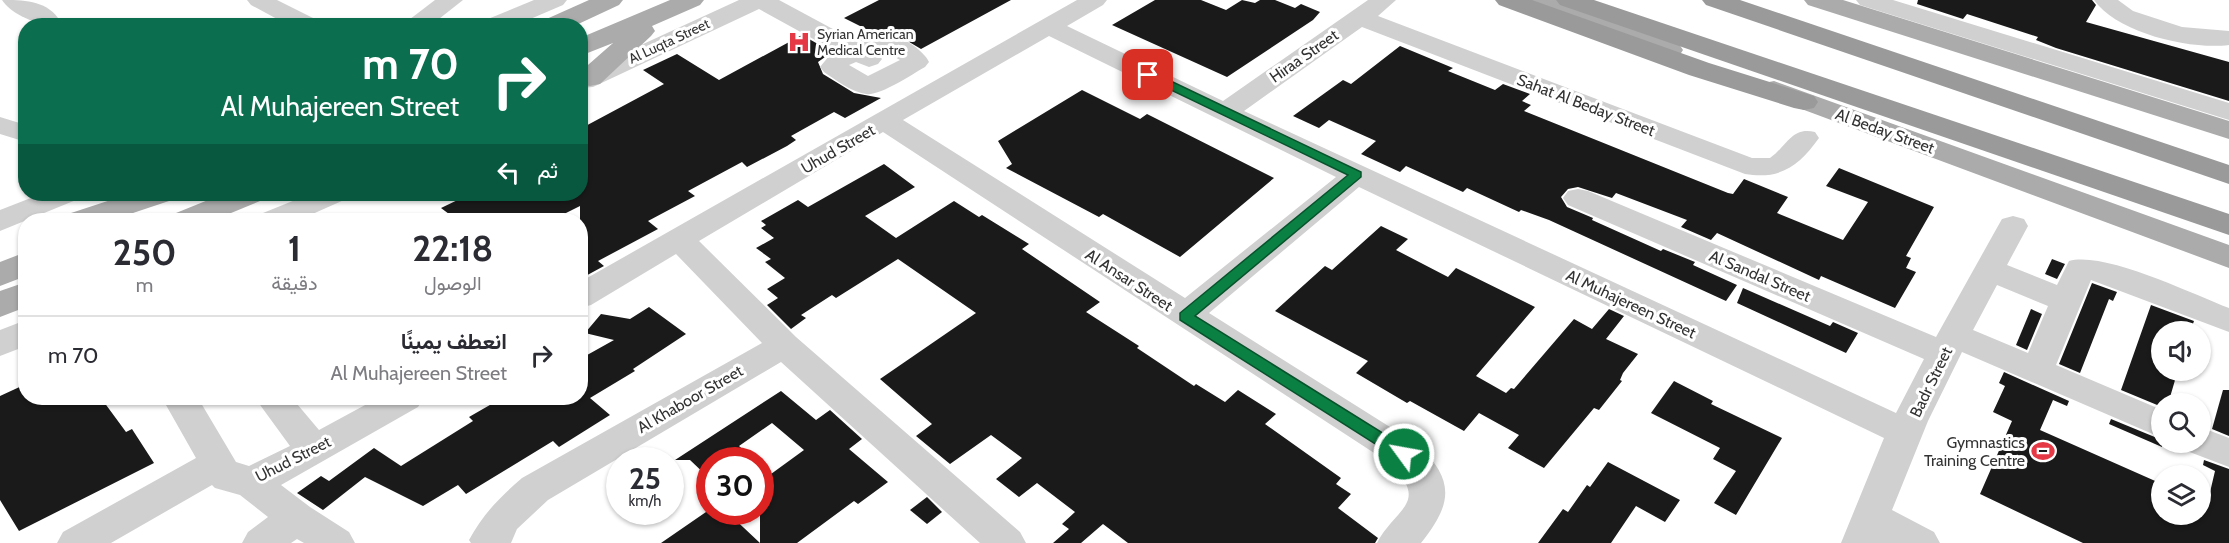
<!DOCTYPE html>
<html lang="ar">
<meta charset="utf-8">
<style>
:root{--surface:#fff;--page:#f2f2f3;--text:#2b2b33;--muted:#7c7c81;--line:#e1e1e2}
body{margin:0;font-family:Cabin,Vazirmatn,sans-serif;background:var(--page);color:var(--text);direction:rtl;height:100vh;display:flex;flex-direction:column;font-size:22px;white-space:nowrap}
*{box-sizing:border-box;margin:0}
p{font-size:20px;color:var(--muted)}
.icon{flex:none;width:33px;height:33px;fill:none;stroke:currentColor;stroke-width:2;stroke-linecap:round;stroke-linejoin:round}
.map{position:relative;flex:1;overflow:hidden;direction:ltr}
.details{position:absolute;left:18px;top:213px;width:570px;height:192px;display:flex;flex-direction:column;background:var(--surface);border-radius:24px;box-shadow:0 2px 4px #0004;direction:rtl}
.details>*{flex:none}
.guide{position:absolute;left:18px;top:18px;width:570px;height:183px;border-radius:24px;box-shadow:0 2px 4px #0004;direction:rtl;background:#0b6e4f;color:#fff;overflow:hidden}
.buttons{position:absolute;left:2151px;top:321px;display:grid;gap:12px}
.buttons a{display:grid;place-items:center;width:60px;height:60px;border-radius:50%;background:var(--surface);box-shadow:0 2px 4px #0004;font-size:30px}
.speed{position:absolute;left:606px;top:447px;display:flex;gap:12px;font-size:30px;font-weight:700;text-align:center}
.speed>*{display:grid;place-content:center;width:78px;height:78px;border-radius:50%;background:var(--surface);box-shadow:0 2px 4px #0004;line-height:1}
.speed small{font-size:15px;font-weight:400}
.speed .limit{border:9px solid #d22;background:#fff;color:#111}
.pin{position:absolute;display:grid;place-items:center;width:51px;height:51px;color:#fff;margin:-26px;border-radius:12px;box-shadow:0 3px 9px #0006}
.me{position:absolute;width:66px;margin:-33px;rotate:302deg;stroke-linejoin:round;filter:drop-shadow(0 0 4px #0008)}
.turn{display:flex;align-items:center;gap:21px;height:126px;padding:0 30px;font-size:27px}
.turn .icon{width:78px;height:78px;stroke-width:2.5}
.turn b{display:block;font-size:42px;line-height:51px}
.then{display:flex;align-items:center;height:57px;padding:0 30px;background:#0003;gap:12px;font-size:22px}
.eta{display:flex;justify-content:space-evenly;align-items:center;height:102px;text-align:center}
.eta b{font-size:36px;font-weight:800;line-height:42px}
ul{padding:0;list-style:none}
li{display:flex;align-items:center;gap:18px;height:78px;padding:0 30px;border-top:2px solid var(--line)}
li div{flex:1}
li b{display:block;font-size:22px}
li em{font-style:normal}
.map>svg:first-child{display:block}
.building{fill:#1a1a1a}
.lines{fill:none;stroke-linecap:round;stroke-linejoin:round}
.path{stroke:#cdcdcd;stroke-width:3;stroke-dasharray:2 2;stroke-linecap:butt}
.minor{fill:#d0d0d0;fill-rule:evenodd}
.major{fill:#ababab;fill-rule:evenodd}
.highway{fill:#9a9a9a;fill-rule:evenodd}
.route{fill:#0b8043;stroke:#07532c;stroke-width:1.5}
.labels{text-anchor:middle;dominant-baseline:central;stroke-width:6;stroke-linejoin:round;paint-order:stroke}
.far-poi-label{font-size:14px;fill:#333;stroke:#fff;text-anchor:start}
.far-street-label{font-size:14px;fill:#333;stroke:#fff}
.street-label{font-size:16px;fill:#333;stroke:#fff}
.poi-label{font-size:16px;fill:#333;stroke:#fff;text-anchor:end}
</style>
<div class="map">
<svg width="2229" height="543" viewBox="0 0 2229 543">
<rect width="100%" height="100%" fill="#fff"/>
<g class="building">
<polygon points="879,0 1011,0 921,49 894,33 872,32 844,18"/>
<polygon points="1155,0 1201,0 1226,10 1242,0 1255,3 1260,0 1275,0 1295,8 1301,4 1320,12 1313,20 1227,77 1112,25"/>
<polygon points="1918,0 2092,0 2096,5 2086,22 2229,62 2229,101 2056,48 2036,40 2038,37 1967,14 1963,19 1917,4"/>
<polygon points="802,35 832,52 818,62 823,74 854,93 881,98 845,118 834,112 791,136 796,140 787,146 747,167 742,162 688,191 695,196 648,221 658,229 598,261 604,266 580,279 580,206 552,220 457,220 441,208 470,194 580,194 580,129 664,84 643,70 677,54 719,80"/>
<polygon points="1400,46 1453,68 1448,71 1495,90 1503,84 1530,94 1522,101 1531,105 1524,111 1728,193 1733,194 1744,179 1788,197 1777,213 1843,240 1868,202 1826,186 1839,168 1934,207 1906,256 1911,258 1906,268 1916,272 1895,308 1821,276 1819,280 1717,233 1711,240 1681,227 1687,220 1616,193 1612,198 1578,187 1568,189 1561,197 1567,207 1593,218 1592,220 1661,251 1663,249 1695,262 1693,265 1737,285 1726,301 1549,220 1521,210 1519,212 1467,188 1463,192 1406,166 1400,172 1361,154 1376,141 1329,120 1319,128 1293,116 1343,80 1351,84"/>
<polygon points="1082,90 1140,119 1147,114 1274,178 1180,257 1103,214 1099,217 1006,168 1012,164 998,141"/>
<polygon points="884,164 915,187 865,216 896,238 954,201 979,217 982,215 1029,244 1022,249 1100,302 1086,312 1139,346 1137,348 1194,386 1196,384 1225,402 1238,390 1276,414 1265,424 1341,478 1336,484 1351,494 1338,508 1378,538 1375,543 1128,543 1103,524 1081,543 1053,543 1069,529 1062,524 1075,512 1037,483 1019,497 996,479 1022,458 991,435 950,464 916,436 932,424 880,379 976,313 898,259 836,298 832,295 801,315 806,318 791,329 767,305 778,298 767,289 785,278 765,262 771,259 756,248 774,238 761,228 766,225 761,221 798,200 808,207"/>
<polygon points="1381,226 1408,239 1396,250 1448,277 1456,268 1535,307 1476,376 1506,393 1511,388 1514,389 1574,319 1592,329 1609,309 1624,316 1606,339 1638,354 1623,373 1620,380 1622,381 1599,410 1594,408 1544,468 1508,448 1519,435 1479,413 1464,431 1410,401 1407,403 1356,373 1368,361 1275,311 1325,266 1332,270"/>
<polygon points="2052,259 2065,264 2057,279 2045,274"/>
<polygon points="2092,283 2117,292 2113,301 2109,299 2080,373 2059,364"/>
<polygon points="1743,288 1830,326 1833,322 1858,333 1846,353 1737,303"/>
<polygon points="2151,305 2194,321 2190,332 2162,332 2162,370 2178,370 2168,404 2162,404 2162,407 2121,390"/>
<polygon points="649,307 686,334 633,369 635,371 590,398 610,415 559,447 553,441 466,494 458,485 423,506 365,477 323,510 297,493 321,476 329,481 374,448 401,466 473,421 469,417 502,398 580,398 580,359 614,340 585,333 601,314 630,319"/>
<polygon points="2031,309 2042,314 2027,350 2016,345"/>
<polygon points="2004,372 2069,401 2067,406 2053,400 2040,430 2162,484 2162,514 2200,514 2200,502 2207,505 2215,471 2203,465 2204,460 2229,469 2229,543 2083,543 1980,494 2012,421 1993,412 2005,386 1999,383"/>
<polygon points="1674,381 1713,401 1711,404 1782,438 1736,515 1714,503 1736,471 1713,459 1720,448 1651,413"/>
<polygon points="26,384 26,398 101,398 126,432 132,429 154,463 19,531 0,500 0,396"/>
<polygon points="2223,390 2229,390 2229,436 2212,429"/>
<polygon points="781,391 816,420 830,410 862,439 849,449 888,482 858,504 854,501 797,543 661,543 706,512 727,512 760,543 760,465 771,474 804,450 772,423 739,446 755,460 710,460 710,479 690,460 675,460"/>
<polygon points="2111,419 2162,440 2162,447 2109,424"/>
<polygon points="1608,462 1680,500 1665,522 1636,506 1611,543 1538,543 1563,509 1568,512 1587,485 1590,487"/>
<polygon points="927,497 942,512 927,524 910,510"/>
</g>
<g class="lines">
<polyline class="path" points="457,26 470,20"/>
<g class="minor">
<path d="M2 0C22 0 45 0 58 18L55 23C39 27 11 14 2 0Z"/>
<polygon points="247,0 277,0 319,21 322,26 290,26 251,5"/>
<polygon points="435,0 463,0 430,26 401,26"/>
<polygon points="534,0 567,0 563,5 514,26 480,26 483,21"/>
<path d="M739 0H779L857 42C864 39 872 34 880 33 895 31 923 49 929 62L925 67C911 75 880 96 866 94 851 92 836 80 824 72L820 67 829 56 837 52 759 9 593 87 580 88V73ZM882 50 900 60 868 76 849 65 856 62 869 67 878 64 882 59 876 52Z"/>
<path d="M1077 0H1107L1103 5 1067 26 1223 101 1368 0H1396L1378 16 1752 158H1770C1787 146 1792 126 1815 132L1819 138C1799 166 1780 180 1745 174L1362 27 1244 111 1896 413 1924 359 1568 205 1563 198 1568 191 1578 189 1588 191 1936 337 1998 226 2002 219 2013 216 2024 219 2028 226 2007 265 2057 285 2069 261C2105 251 2192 294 2229 308V332L2091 280 2056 365 2162 410V438L1962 352 1928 421 1892 510 1934 532 1940 543H1841L1884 438 1359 187 1209 313 1417 444C1455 480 1453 503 1421 543H1377C1395 508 1430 504 1391 464L883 132 699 241 796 337 1020 532 1026 543H980L781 362 548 500 517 529 511 543H471L469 540C483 514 500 497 522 478L762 343 676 254 591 305 580 308V282ZM1049 36 1336 177 1185 298 903 120ZM1997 285 2048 306 2028 353 1973 330Z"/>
<polygon points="1856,0 1893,0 2229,103 2229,120 1860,5"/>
<path d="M2094 0H2118L2133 11 2182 27 2229 31V45C2190 50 2117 33 2094 0Z"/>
<polygon points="0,117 26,125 26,142 0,134"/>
<polygon points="41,194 81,194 76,200 0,231 0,210"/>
<polygon points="310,194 349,194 344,200 299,220 259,220 263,213"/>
<polygon points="26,320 26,346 0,356 0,330"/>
<polygon points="162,398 198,398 236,462 249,466 290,446 255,398 292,398 319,430 378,398 424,398 418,407 281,485 310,507 349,532 355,543 304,543 297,539 291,543 242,543 248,532 268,517 240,495 215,488 212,485 111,543 57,543 63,532 196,458"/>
<polygon points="2200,427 2229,438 2229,467 2187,451 2183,442 2200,442"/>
</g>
<g class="major">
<polygon points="589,0 623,0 619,5 574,26 538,26 542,21"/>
<polygon points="670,0 704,0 700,5 652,26 655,31 651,36 600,84 590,86 580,84 580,72 613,43 580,56 580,38"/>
<polygon points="1530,0 1565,0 1679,44 1683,50 1679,56 1670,58 1661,56 1534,5"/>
<polygon points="1804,0 1843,0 2229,121 2229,139 1808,5"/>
<polygon points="1774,81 2229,245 2229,268 1764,95 1760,89 1764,83"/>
<polygon points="129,194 173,194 169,201 112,220 66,220 71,213"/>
<polygon points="223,194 264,194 260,201 214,220 171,220 176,213"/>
<polygon points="26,252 26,276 0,286 0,262"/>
<polygon points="26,282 26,307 0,317 0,291"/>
</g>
<g class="highway">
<polygon points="1495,0 1532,0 1709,63 1814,96 1818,102 1814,108 1804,110 1794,108 1689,75 1499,5"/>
<polygon points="1556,0 1594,0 2229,214 2229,235 1560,5"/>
<polygon points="1702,0 1740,0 2229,165 2229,184 1706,5"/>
</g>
</g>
<polygon class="route" points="1144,72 1152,72 1361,172 1361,177 1195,316 1410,450 1412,454 1410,459 1399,459 1180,320 1180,313 1348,175 1144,77"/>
<defs>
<g id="hospital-bare" transform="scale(1.8)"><path d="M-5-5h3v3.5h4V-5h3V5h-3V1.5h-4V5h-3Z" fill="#e63946" stroke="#fff" stroke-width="2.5" paint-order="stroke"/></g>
<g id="stadium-bare" transform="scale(1.8)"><path d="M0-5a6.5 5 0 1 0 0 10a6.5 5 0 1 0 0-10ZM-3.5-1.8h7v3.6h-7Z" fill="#e63946" stroke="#fff" stroke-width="2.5" paint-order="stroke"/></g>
</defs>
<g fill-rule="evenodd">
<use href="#hospital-bare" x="799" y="42"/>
<use href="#stadium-bare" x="2043" y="451"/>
</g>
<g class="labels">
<g class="far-poi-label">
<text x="817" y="34">Syrian American<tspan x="817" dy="16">Medical Centre</tspan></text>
</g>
<g class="far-street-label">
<text transform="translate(669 41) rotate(-25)">Al Luqta Street</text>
</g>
<g class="street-label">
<text transform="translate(1304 56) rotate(-35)">Hiraa Street</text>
<text transform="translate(1586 105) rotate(21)">Sahat Al Beday Street</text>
<text transform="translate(1885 131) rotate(20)">Al Beday Street</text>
<text transform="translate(838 149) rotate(-30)">Uhud Street</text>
<text transform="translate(1760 276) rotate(23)">Al Sandal Street</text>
<text transform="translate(1129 280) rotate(33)">Al Ansar Street</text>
<text transform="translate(1631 304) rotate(25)">Al Muhajereen Street</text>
<text transform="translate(1931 382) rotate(-64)">Badr Street</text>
<text transform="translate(690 399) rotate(-30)">Al Khaboor Street</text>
<text transform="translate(293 459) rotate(-27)">Uhud Street</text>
</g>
<g class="poi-label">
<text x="2025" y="442">Gymnastics<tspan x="2025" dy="18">Training Centre</tspan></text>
</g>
</g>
</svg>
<div class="buttons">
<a><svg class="icon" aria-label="sound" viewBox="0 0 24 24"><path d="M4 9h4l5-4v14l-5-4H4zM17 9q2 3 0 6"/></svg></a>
<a><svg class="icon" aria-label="search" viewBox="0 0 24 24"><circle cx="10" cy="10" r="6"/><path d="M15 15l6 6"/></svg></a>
<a><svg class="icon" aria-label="layers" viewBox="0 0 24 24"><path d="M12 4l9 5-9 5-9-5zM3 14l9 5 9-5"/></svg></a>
</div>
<div class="speed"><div>25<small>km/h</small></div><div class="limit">30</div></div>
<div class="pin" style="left:1148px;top:75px;background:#d93025"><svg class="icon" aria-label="arrive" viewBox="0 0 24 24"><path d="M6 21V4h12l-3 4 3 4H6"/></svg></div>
<svg class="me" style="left:1404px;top:454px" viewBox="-20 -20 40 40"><circle r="17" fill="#0b8043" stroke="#fff" stroke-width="3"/><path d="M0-11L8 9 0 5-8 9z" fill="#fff"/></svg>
<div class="guide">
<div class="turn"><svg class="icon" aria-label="right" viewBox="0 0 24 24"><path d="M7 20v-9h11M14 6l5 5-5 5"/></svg><div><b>70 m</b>Al Muhajereen Street</div></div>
<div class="then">ثم<svg class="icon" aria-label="left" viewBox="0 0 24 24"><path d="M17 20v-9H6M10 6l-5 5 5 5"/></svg></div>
</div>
<section class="details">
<div class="eta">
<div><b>22:18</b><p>الوصول</p></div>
<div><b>1</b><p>دقيقة</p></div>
<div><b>250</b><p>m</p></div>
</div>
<ul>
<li><svg class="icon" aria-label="right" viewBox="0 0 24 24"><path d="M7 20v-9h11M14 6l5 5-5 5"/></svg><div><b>انعطف يمينًا</b><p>Al Muhajereen Street</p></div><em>70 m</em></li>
</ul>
</section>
</div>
